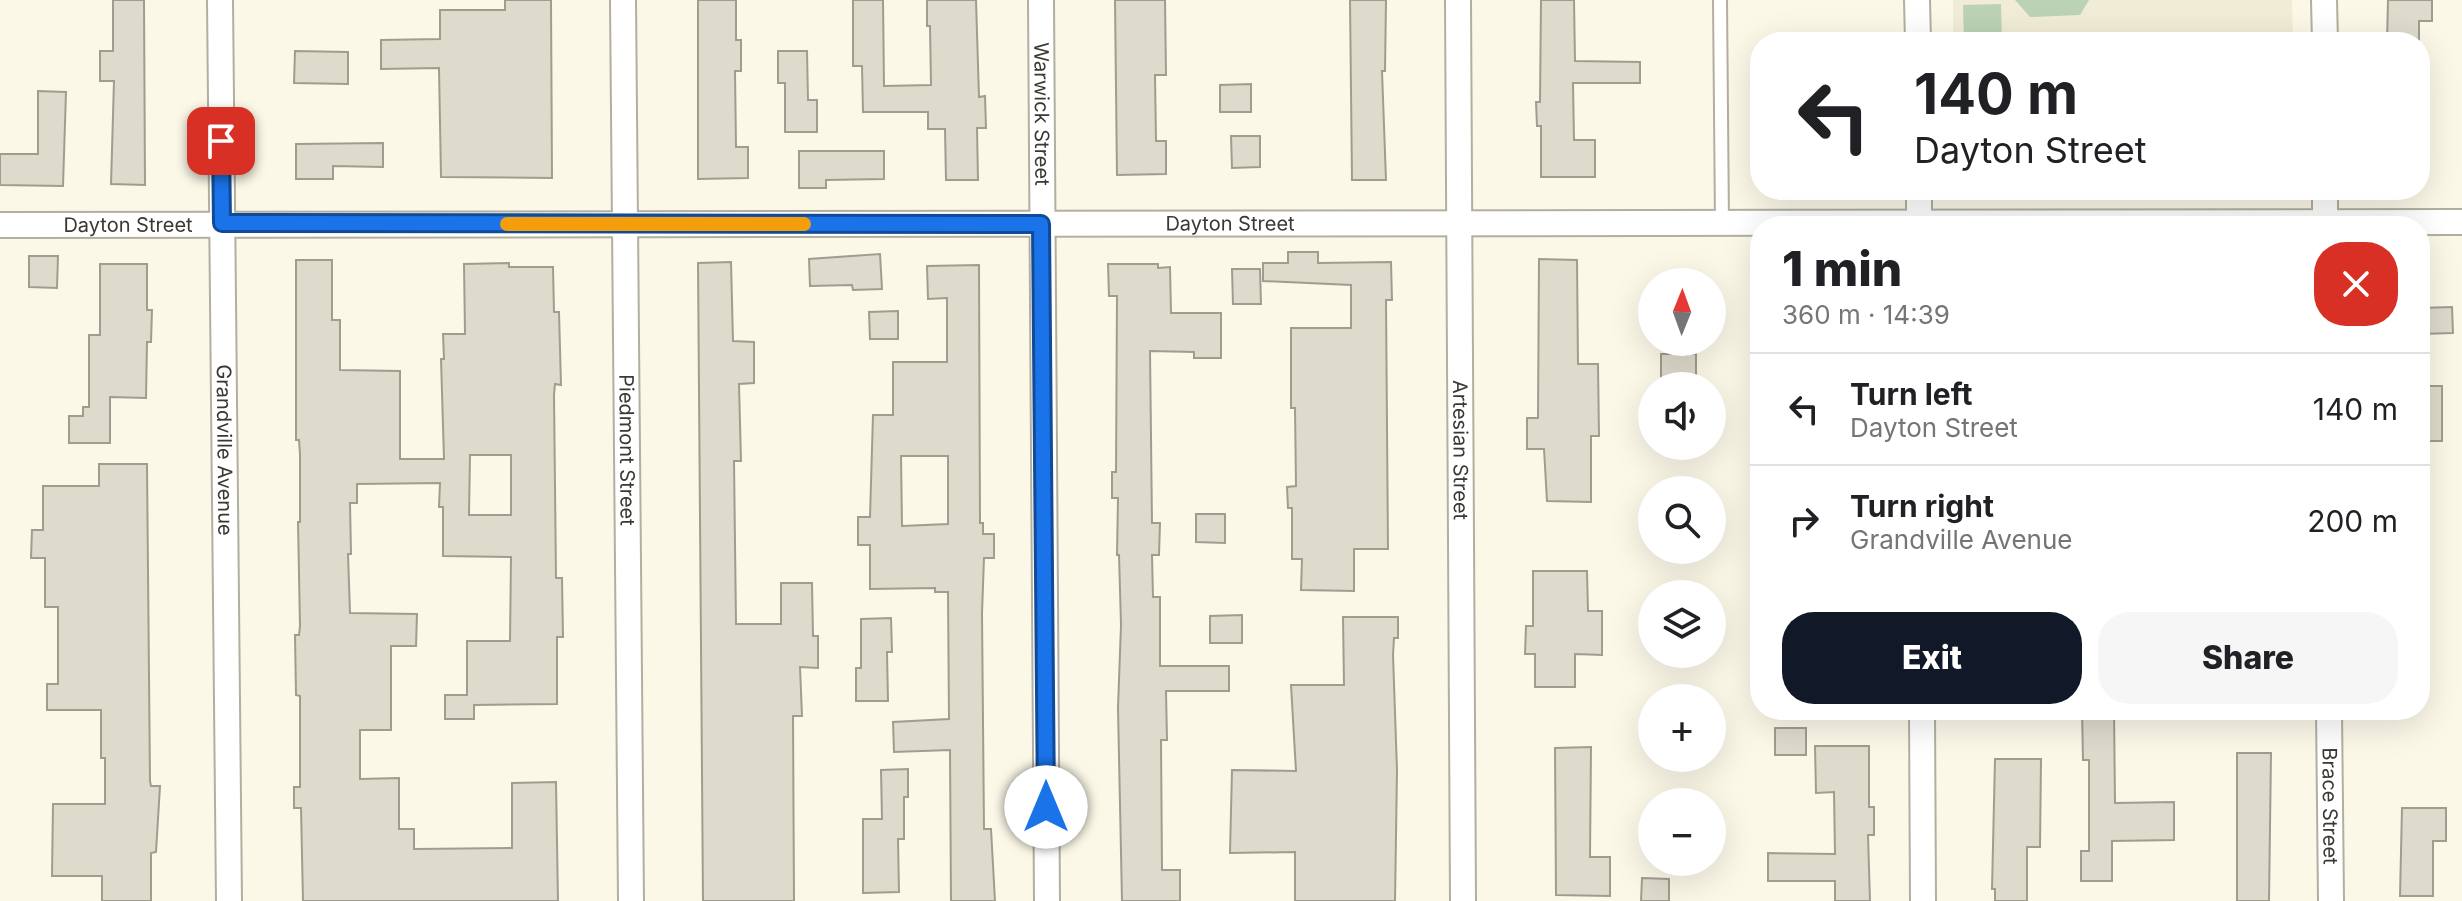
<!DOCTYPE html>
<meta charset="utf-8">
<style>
:root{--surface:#fff;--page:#f6f6f6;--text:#202124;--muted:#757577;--line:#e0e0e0;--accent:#111827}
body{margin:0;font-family:Inter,sans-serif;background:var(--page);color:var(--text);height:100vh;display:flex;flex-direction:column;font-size:30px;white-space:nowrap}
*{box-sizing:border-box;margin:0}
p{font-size:26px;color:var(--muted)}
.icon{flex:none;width:44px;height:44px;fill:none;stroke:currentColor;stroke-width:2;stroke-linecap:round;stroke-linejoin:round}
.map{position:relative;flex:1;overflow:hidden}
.details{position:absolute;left:1750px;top:216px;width:680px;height:504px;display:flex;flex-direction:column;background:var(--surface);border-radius:32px;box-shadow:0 8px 32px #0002}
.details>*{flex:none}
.banner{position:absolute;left:1750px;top:32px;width:680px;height:168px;border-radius:32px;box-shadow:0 8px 32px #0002;background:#fff;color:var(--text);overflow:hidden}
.needle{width:52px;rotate:1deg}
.tools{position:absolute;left:1638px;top:268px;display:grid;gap:16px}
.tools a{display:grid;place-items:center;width:88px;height:88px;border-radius:50%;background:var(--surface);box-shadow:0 8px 32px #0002;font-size:40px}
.pin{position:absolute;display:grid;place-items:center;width:68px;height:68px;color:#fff;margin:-34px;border-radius:16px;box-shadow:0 4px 12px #0006}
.me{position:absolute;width:88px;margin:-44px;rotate:0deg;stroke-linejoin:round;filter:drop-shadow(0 0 6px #0008)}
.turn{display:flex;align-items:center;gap:28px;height:168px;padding:0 32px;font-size:36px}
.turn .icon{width:104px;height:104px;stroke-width:2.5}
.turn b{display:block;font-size:56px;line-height:68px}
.round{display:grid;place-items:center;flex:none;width:84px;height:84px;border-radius:32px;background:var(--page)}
.overview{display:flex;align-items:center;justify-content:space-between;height:136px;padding:0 32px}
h1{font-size:48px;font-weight:800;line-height:60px}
.cta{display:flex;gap:16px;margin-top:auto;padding:16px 32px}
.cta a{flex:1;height:92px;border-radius:32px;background:var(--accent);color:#fff;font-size:32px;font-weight:800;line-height:92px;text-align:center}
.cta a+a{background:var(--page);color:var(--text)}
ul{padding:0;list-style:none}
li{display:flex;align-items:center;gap:24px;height:112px;padding:0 32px;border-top:2px solid var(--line)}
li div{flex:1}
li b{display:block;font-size:30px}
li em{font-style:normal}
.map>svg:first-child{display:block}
.built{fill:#f1ecd5}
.green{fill:#bbd2b4}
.building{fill:#dedbcc;stroke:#a09d8f;stroke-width:2;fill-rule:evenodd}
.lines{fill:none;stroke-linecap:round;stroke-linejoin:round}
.service-casing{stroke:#b2afa0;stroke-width:16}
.minor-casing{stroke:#b2afa0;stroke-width:28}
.service{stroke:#fff;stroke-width:12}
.minor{stroke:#fff;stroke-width:24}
.route-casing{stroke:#114b97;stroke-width:20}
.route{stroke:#1a73e8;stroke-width:14}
.slow{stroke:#f59e0b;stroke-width:14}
.labels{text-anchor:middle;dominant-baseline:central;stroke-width:6;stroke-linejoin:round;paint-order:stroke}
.street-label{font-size:20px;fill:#393832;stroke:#fff}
</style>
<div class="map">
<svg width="2462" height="901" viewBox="0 0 2462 901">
<rect width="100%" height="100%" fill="#fbf8e8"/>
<polygon class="built" points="1953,0 2292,0 2293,42 1953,42"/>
<g class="green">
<polygon points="2015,0 2089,0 2080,15 2030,17"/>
<polygon points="2001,4 2002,42 1964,42 1963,5"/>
</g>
<g class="building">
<polygon points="113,0 144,0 145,185 111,184 114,81 100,81 100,51 113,51"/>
<polygon points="505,0 551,0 552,178 441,177 439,68 381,69 381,40 440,39 440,10 505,10"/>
<polygon points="698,0 736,0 736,40 741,40 741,71 735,71 736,147 748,147 748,178 698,179"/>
<polygon points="853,0 883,0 884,86 931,85 930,26 927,26 927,0 976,0 979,97 985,96 986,128 977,128 978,180 946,180 945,129 928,129 928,112 863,112 862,66 853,66"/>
<polygon points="1115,0 1165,0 1166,75 1155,75 1156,141 1166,141 1166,174 1117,175"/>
<polygon points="1350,0 1386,0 1385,71 1382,71 1386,180 1352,180"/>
<polygon points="1541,0 1574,0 1575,61 1640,62 1640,83 1573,83 1574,140 1595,140 1595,177 1541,177 1541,126 1537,126 1536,102 1540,102"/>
<polygon points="2388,0 2432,0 2432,21 2419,21 2419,42 2387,42"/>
<polygon points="295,51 348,52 348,84 294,83"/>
<polygon points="778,51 807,51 808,100 817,100 817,132 785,132 785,83 778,83"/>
<polygon points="1251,84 1251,112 1220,112 1220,85"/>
<polygon points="38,91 66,92 63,186 0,185 0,154 38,154"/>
<polygon points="1231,136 1260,136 1260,167 1232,168"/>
<polygon points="383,143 383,167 333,166 333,179 296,179 296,144"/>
<polygon points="799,151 884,151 884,179 826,180 826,188 799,188"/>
<polygon points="1288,252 1318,252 1318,263 1391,262 1392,300 1386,300 1388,549 1354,549 1354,591 1301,590 1302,559 1292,559 1292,508 1288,508 1287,487 1296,486 1295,408 1291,408 1291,328 1351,328 1351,285 1263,281 1263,263 1288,263"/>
<polygon points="880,254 882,289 853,290 852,285 810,286 809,259"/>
<polygon points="29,256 58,256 57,288 29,287"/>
<polygon points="1539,259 1577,260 1578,364 1598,364 1599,436 1591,436 1591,502 1547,501 1544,449 1527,449 1527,418 1538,418"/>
<path d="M296 260H332V320H340V370L400 371V459H444L441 359H444L443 334H465L464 264 509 263V267H553L554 312H559L561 385 555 384 554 395 556 578H562L563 637H557V704L474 705V719H445V695H467V641H510L511 557 443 556V507H439L440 483 357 484V503H350L351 554H348L350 613 417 614 416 646H391V730H360V779L399 778V829H414V849L512 848V783L556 782 558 901H303L301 808H294V787H300V696L296 695 295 635H299L300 626 298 522H300V454L299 440H296ZM470 455H511V515H469Z"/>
<polygon points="731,262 733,341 754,342 754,383 739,384 741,461 734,461 736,624 781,624 781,583 812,583 813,636 818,636 818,668 800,667 802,716 793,716 794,901 703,901 698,263"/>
<polygon points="100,264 147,264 147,310 152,310 151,342 147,342 146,398 110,397 110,443 69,443 69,416 83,416 83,407 89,407 89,335 100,335"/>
<polygon points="1108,264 1158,264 1158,268 1170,267 1171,313 1221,313 1221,358 1194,358 1194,352 1150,351 1152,523 1160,523 1159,555 1152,555 1153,597 1160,597 1160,666 1229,666 1229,691 1166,691 1167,740 1161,740 1162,870 1180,870 1180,901 1122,901 1118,708 1121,625 1119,555 1117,555 1118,498 1112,498 1112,472 1116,472 1117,296 1109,296"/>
<path d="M979 265 980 523H983V534H994V558H984L982 613 984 829H991L995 901H951L950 750 894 752 893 722 949 719 948 592H935V588L870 589V545H858V517H870L873 415H893V362H947V298L928 299 927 266ZM901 456H948V524L902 526Z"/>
<polygon points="1232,269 1260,269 1261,304 1233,304"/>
<polygon points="2452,307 2453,333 2420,334 2420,308"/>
<polygon points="898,311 898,339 870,339 869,312"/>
<rect x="1661" y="354" width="35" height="32"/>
<rect x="2420" y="386" width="22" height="55"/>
<polygon points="99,464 147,464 150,781 151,786 160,786 156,852 151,853 151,901 102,901 102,876 52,876 53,804 105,804 105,758 101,758 101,710 47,710 47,684 58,684 58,607 45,607 45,558 31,558 32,530 43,530 43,486 99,486"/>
<polygon points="1196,514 1225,514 1225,543 1196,542"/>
<polygon points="1533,571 1587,571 1588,611 1602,611 1602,655 1575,654 1575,687 1535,687 1535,654 1525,654 1526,626 1533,626"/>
<polygon points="1242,615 1242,643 1210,643 1210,616"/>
<polygon points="1343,617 1398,617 1398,638 1394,638 1393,655 1397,770 1395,901 1295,901 1295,852 1230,853 1232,770 1296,771 1291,685 1344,685"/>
<polygon points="891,618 892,652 887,652 888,701 856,701 856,668 861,668 861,619"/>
<polygon points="2082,710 2114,710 2115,803 2174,802 2174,840 2112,841 2112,881 2081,881 2081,851 2089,851 2089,760 2083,760"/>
<rect x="1775" y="728" width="31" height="27"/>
<polygon points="1815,746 1869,746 1869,807 1874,807 1874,835 1868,835 1870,901 1835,901 1835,881 1768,881 1768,853 1835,854 1834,792 1816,793"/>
<polygon points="1591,747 1590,857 1610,857 1610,896 1556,895 1555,748"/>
<polygon points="2237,753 2271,753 2269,901 2237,901"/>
<polygon points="1995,759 2041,759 2040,847 2027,847 2027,901 1995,901 1995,889 1992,889"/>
<polygon points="908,769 908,797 904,797 904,839 898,839 899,892 863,893 863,819 882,819 881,770"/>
<polygon points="2402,808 2446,808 2446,841 2433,841 2433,896 2400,896"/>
<polygon points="1642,878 1669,879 1669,901 1641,901"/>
</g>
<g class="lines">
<g class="service-casing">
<polyline id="service" points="1720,0 1722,223"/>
</g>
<g class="minor-casing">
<g id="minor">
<path id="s1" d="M220 0 229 901"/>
<path id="s2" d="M623 0 631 901"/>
<path id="s3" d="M1041 0 1047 901"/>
<path id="s4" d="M1458 0 1463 901"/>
<polyline points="1917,0 1918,42"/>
<polyline points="2324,0 2325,42"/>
<polyline points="1919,190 1919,226"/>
<polyline points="2325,190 2325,226"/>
<path id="s5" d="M0 225 2462 222"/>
<polyline points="1922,710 1923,901"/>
<path id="s6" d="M2329 710 2331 901"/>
</g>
</g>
<use href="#service" class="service"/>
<use href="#minor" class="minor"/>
</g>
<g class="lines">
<g class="route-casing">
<polyline id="route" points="221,141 222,223 1041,224 1046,807"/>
</g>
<use href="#route" class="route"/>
<polyline class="slow" points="507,224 804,224"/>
</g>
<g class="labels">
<g class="street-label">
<text stroke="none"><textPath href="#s3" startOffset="114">Warwick Street</textPath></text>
<text stroke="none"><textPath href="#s5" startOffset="1230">Dayton Street</textPath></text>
<text stroke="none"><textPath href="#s5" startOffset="128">Dayton Street</textPath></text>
<text stroke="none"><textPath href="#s1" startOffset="450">Grandville Avenue</textPath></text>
<text stroke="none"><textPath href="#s2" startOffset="450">Piedmont Street</textPath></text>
<text stroke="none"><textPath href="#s4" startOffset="450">Artesian Street</textPath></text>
<text stroke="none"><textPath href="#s6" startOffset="96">Brace Street</textPath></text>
</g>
</g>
</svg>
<div class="tools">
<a><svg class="needle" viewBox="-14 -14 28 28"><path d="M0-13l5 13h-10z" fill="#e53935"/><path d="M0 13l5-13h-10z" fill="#757577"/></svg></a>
<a><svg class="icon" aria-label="sound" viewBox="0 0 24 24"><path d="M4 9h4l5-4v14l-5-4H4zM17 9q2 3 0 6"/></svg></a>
<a><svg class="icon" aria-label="search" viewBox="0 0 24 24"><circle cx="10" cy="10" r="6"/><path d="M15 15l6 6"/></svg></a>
<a><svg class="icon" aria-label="layers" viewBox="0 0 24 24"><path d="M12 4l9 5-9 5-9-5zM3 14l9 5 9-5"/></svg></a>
<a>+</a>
<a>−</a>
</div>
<div class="pin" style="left:221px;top:141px;background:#d93025"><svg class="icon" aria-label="arrive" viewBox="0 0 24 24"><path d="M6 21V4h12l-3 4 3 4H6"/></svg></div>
<svg class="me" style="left:1046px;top:807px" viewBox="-20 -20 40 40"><circle r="19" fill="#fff"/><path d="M0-13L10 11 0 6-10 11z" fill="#1a73e8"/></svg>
<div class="banner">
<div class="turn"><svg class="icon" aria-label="left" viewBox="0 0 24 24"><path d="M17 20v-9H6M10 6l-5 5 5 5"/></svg><div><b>140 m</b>Dayton Street</div></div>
</div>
<section class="details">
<div class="overview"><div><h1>1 min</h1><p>360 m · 14:39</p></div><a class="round" style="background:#d93025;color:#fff"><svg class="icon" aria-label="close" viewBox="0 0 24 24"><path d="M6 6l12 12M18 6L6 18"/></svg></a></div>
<ul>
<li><svg class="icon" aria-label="left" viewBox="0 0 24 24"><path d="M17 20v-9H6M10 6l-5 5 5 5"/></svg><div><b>Turn left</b><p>Dayton Street</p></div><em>140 m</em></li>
<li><svg class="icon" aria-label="right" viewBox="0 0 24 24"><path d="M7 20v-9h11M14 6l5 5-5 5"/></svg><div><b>Turn right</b><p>Grandville Avenue</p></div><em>200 m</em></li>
</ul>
<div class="cta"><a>Exit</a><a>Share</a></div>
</section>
</div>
